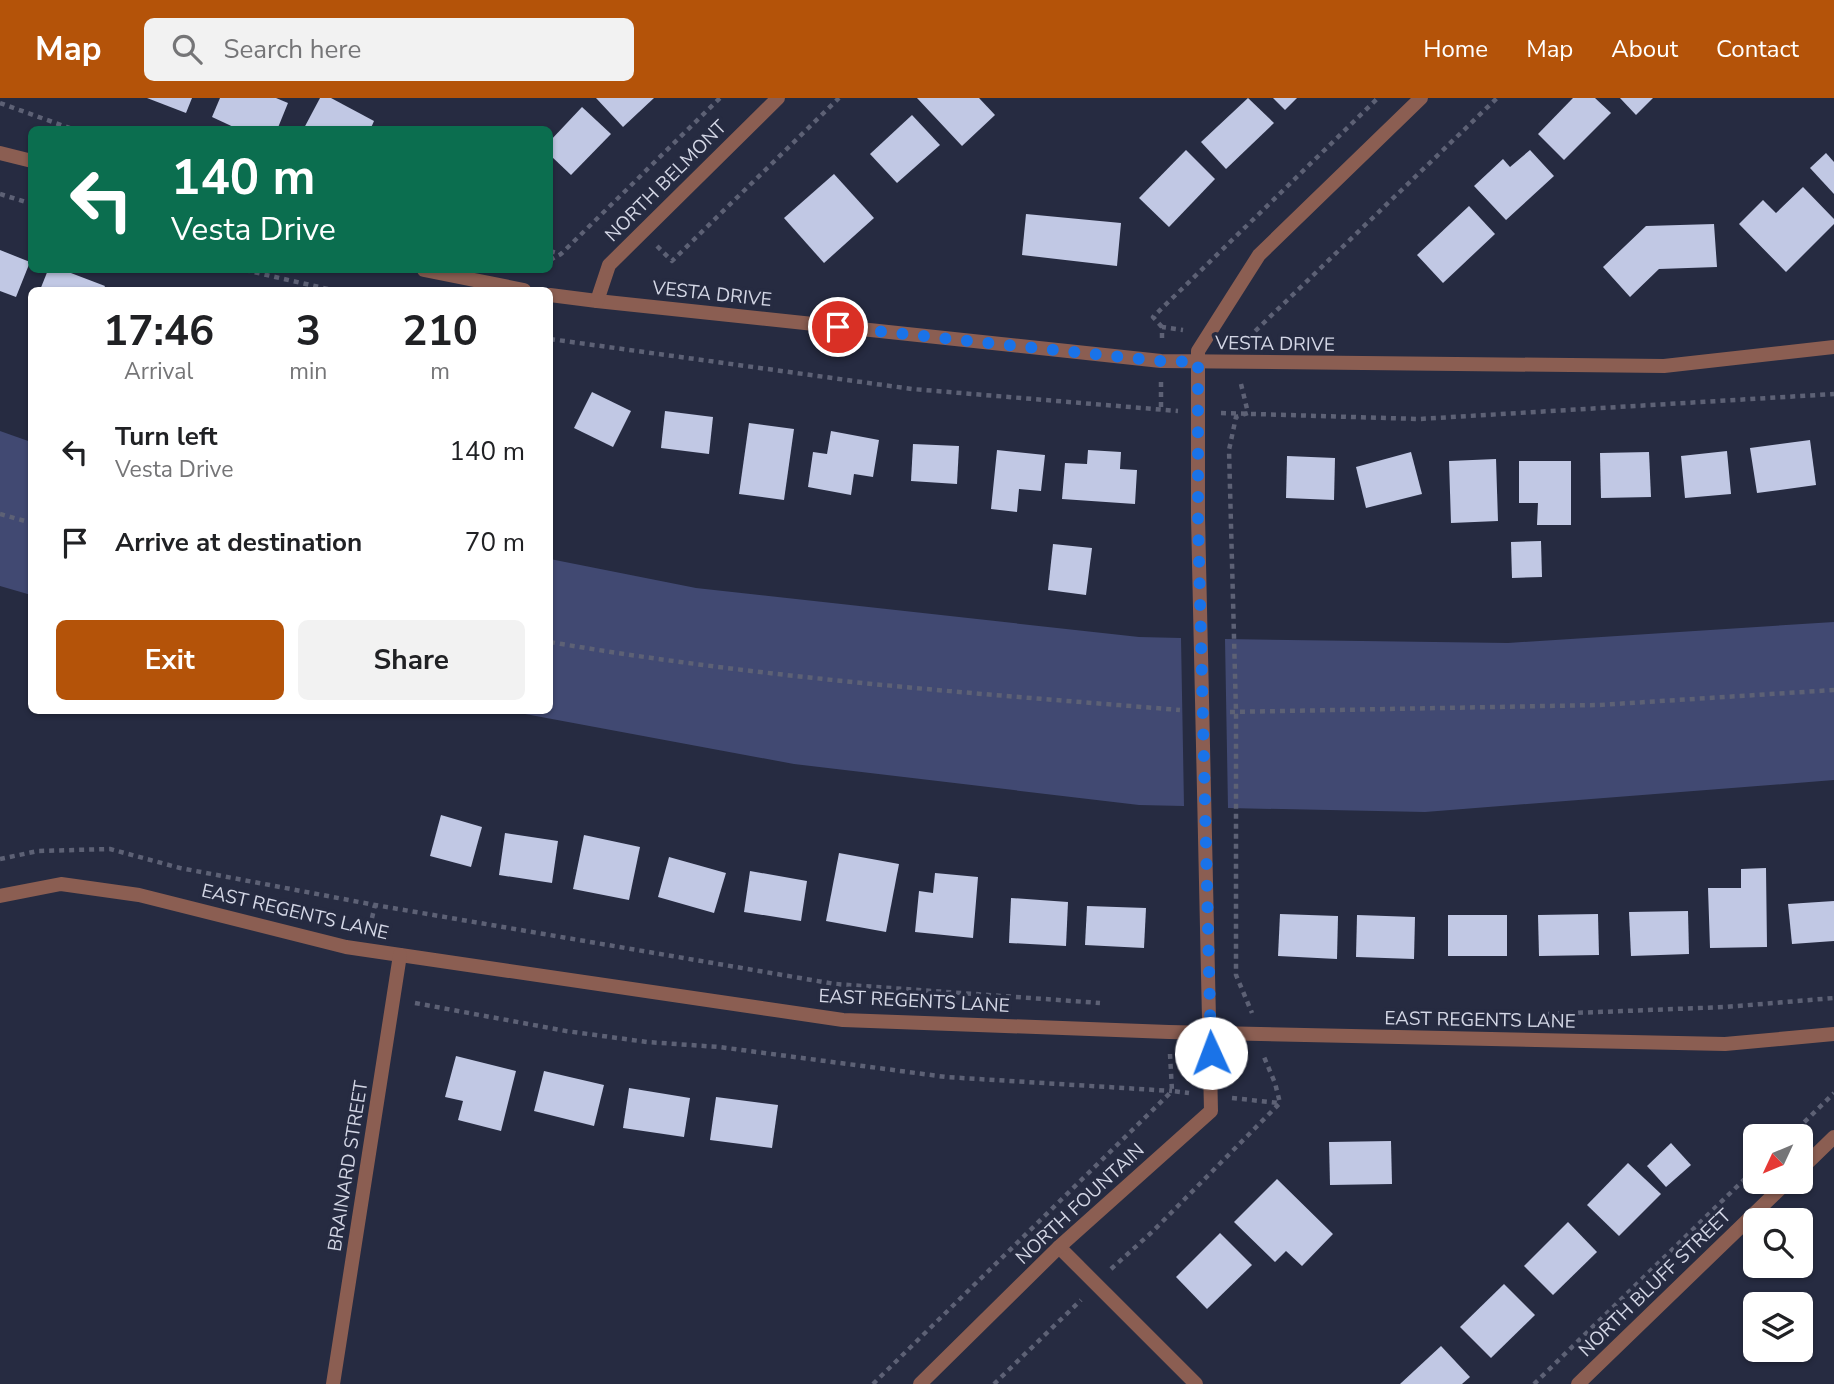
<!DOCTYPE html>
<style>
:root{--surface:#fff;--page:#f2f2f2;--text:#202124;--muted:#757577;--accent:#b45309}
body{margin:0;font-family:"Nunito Sans",sans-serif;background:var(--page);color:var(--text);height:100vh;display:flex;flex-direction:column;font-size:26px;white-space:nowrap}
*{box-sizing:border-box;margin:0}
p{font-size:23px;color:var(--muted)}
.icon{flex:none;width:38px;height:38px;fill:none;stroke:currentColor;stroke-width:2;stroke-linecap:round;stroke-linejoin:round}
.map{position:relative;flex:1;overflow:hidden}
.sheet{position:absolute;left:28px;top:189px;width:525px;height:427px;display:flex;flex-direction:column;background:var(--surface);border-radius:10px;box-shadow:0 2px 5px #0004}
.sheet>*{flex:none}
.banner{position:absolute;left:28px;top:28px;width:525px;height:147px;border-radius:10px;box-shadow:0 2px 5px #0004;background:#0b6e4f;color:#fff;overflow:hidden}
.needle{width:46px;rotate:226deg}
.fabs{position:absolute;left:1743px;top:1026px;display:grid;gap:14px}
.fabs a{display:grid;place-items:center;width:70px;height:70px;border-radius:10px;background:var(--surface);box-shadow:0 2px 5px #0004;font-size:35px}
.pin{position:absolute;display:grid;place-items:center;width:60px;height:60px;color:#fff;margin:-30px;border:4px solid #fff;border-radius:50%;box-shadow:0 2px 7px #0007}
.me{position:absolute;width:77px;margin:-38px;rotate:358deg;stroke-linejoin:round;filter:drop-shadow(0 0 5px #0008)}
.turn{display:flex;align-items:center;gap:24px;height:147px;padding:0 28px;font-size:32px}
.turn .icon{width:91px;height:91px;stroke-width:2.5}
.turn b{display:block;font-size:49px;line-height:60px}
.eta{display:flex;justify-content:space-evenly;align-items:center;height:119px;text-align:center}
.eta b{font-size:42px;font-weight:700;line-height:49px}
.button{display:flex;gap:14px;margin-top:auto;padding:14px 28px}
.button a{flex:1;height:80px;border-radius:10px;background:var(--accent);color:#fff;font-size:28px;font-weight:700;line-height:80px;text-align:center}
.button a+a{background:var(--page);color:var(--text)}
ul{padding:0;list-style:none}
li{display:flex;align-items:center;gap:21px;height:91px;padding:0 28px}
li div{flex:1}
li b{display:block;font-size:26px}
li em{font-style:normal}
header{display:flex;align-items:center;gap:42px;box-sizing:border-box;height:98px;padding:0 35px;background:var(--accent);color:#fff}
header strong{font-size:33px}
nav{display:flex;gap:38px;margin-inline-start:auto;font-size:24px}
.search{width:490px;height:63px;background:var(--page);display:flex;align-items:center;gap:18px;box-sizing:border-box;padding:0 24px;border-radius:10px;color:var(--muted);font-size:26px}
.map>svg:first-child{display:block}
.green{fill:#414972}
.building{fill:#c1c8e4}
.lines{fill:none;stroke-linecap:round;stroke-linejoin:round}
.path{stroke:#5d6175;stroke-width:4.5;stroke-dasharray:5 5;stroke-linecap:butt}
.minor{stroke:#8b5e52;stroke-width:14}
.route{stroke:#1a73e8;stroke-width:12;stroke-dasharray:0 21.6}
.labels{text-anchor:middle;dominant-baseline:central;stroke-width:7;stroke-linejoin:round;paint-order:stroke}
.street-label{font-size:19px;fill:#d3d6e5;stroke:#262b41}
</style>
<header>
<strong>Map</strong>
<div class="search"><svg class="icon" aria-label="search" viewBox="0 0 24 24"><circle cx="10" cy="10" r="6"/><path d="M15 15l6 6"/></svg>Search here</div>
<nav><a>Home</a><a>Map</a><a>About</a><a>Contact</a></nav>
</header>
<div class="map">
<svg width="1834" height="1286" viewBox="0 0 1834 1286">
<rect width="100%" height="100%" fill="#262b41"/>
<g class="green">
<polygon points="0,333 31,344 31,497 0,488"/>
<polygon points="550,461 696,490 1139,539 1181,540 1184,708 1139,707 794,666 509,613 550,612"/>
<polygon points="1834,524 1834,682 1425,714 1228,710 1225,541 1508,545"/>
</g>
<g class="building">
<polygon points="147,0 192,0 186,15"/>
<polygon points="220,0 276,0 288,5 277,32 240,32 212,19"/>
<polygon points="320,0 331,0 374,23 370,32 303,32"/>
<polygon points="596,0 654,0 623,29"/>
<polygon points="917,0 979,0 995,17 962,48"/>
<polygon points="1248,0 1274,25 1226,71 1201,44"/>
<polygon points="1273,0 1297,0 1285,12"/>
<polygon points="1573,0 1595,0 1611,15 1564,62 1538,36"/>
<polygon points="1620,0 1653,0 1636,17"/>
<polygon points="582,9 611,36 571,77 550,57 550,43"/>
<polygon points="912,17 940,47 897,85 870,56"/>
<polygon points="1186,52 1215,81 1169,129 1139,100"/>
<polygon points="1530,52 1554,78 1506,122 1474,88 1503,61 1510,69"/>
<polygon points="1826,55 1834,64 1834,96 1810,70"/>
<polygon points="834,76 874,120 824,165 784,120"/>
<polygon points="1803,89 1834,121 1834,126 1786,174 1739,126 1763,102 1776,115"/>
<polygon points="1469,108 1495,136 1443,185 1417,157"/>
<polygon points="1026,116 1121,125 1117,168 1022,157"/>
<polygon points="1714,126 1717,169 1659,171 1630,199 1603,169 1646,128"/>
<polygon points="0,152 30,164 16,199 0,193"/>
<polygon points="48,172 63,172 105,188 103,192 40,192"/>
<polygon points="592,294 631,313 613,349 574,330"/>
<polygon points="665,313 713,319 709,356 661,350"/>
<polygon points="749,325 794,331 784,402 739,396"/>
<polygon points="831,333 879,342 873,379 854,376 851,397 808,389 813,354 827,356"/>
<polygon points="1810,342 1816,387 1757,395 1750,350"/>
<polygon points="913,346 959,348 957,386 911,383"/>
<polygon points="997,352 1045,357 1041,393 1019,391 1017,414 991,411"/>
<polygon points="1088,352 1121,354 1120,371 1137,372 1135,406 1062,401 1065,365 1087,366"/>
<polygon points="1727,353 1731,396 1685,400 1681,358"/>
<polygon points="1411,354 1422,396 1366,410 1356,369"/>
<polygon points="1649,354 1651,399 1601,400 1600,355"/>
<polygon points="1287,358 1335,360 1334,402 1286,400"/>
<polygon points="1496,361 1498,423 1451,425 1449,363"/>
<polygon points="1519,363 1571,363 1571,427 1537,427 1538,405 1519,405"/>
<polygon points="1541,443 1542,479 1512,480 1511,444"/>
<polygon points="1053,446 1092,450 1086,497 1048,492"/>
<polygon points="441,717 482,729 471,769 430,758"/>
<polygon points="505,735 558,743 552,785 499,777"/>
<polygon points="584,737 640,749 629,802 573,791"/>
<polygon points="839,755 899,766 886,834 826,823"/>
<polygon points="669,759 726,775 714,815 658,799"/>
<polygon points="1766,770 1767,849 1710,850 1708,790 1741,790 1741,771"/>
<polygon points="750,773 807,783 801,823 744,814"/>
<polygon points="935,775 978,779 973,840 915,834 919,793 933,795"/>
<polygon points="1011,800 1068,804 1066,848 1009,845"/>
<polygon points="1834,803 1834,843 1792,846 1788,806"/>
<polygon points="1087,808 1146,810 1144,850 1085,847"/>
<polygon points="1688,813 1689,856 1631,858 1629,814"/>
<polygon points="1280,816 1338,818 1337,861 1278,858"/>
<polygon points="1598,816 1599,857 1539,858 1538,817"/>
<polygon points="1357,817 1415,819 1414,861 1356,859"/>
<rect x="1448" y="817" width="59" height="41"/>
<polygon points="456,958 516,973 501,1033 458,1022 463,1003 445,999"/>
<polygon points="544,973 604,987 594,1028 534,1013"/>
<polygon points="629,990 690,1000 684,1039 623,1030"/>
<polygon points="716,999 778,1007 772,1050 710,1042"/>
<polygon points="1391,1043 1392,1086 1330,1087 1329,1044"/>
<polygon points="1671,1045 1691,1067 1666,1089 1647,1068"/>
<polygon points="1628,1065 1661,1096 1619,1138 1587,1107"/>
<polygon points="1277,1081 1333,1136 1302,1168 1286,1153 1275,1164 1234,1124"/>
<polygon points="1568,1124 1597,1154 1553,1197 1524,1168"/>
<polygon points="1220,1135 1252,1167 1207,1211 1176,1179"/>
<polygon points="1504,1186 1535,1217 1491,1260 1460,1229"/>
<polygon points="1441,1248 1470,1279 1462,1286 1400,1286"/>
</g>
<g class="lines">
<g class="path">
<polyline points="0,5 75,32"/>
<polyline points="0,96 32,106"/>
<polyline points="657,148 672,163 839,0"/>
<polyline points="550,153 561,156"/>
<polyline points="550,162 561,156 720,0"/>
<polyline points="245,172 332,192"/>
<polyline points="1162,229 1153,219 1378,0"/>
<polyline points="1162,240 1162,229 1183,232"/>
<polyline points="1248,240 1497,0"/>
<polyline points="550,241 912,291 1178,313"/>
<polyline points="1161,284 1161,311"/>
<polyline points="1241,286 1248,315 1236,319 1229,352 1236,614 1236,877 1252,915"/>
<polyline points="1221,315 1419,321 1834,296"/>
<polyline points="0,416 32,425"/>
<path d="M550 544C758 580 969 595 1180 612"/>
<polyline points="1230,614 1599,607 1834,592"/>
<polyline points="0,761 38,753 110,751 180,770 375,807 835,886 1100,905"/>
<polyline points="372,820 375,807"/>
<polyline points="415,905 566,933 647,944 719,949 946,979 1172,993"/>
<polyline points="1548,916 1725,909 1834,900"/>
<polyline points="1170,956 1172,993 1189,995"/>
<polyline points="1232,1000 1279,1005"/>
<polyline points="1790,1038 1834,995"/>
<polyline points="1111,1171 1152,1134 1280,1005 1275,985 1264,959"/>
<polyline points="873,1286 1171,994"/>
<polyline points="994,1286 1081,1202"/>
<polyline points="1534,1286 1755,1071"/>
</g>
<g class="minor">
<polyline points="0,55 32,63"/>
<polyline points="424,172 524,192"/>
<polyline points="550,197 597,203 1161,263 1664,268 1834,249"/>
<polyline points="597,203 609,167 778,0"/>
<polyline points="0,798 61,786 139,797 346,849 843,922 1169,934 1725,946 1834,936"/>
<polyline points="1801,1071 1834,1039"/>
<polyline points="1059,1149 1196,1286"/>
<polyline points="333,1286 400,857"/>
<polyline points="920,1286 1059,1149 1211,1013 1198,419 1198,253 1259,157 1421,0"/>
<polyline points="1578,1286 1788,1083"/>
</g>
</g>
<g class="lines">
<polyline class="route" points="838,229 1159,263 1198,264 1198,419 1211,955"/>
</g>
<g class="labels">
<g class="street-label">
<text transform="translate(666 83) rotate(-45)">NORTH BELMONT</text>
<text transform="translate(712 196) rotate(6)">VESTA DRIVE</text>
<text transform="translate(1275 246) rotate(1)">VESTA DRIVE</text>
<text transform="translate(295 814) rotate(13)">EAST REGENTS LANE</text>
<text transform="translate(914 903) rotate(3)">EAST REGENTS LANE</text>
<text transform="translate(1480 922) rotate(1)">EAST REGENTS LANE</text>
<text transform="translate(348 1068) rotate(-81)">BRAINARD STREET</text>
<text transform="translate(1080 1106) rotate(-43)">NORTH FOUNTAIN</text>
<text transform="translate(1655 1185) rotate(-44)">NORTH BLUFF STREET</text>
</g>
</g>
</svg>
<div class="fabs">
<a><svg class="needle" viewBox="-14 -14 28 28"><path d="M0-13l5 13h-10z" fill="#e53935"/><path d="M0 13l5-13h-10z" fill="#757577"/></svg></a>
<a><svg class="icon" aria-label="search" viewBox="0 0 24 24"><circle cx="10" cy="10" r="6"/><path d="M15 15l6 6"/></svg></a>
<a><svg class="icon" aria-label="layers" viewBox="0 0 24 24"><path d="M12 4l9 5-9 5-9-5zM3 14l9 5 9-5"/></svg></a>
</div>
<div class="pin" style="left:838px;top:229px;background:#d93025"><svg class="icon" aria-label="arrive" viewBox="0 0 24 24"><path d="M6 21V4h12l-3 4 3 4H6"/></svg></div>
<svg class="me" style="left:1211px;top:955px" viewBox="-20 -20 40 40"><circle r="19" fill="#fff"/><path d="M0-13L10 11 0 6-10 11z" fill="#1a73e8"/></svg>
<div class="banner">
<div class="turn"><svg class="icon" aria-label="left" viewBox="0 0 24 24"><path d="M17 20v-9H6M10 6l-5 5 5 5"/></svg><div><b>140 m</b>Vesta Drive</div></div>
</div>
<section class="sheet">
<div class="eta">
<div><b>17:46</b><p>Arrival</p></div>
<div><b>3</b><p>min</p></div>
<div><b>210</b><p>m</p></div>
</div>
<ul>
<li><svg class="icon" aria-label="left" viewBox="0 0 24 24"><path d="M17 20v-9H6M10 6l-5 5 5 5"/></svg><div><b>Turn left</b><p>Vesta Drive</p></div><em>140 m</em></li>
<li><svg class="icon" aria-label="arrive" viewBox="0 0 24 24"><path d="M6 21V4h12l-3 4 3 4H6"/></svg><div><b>Arrive at destination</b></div><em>70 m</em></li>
</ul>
<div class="button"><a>Exit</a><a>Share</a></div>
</section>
</div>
